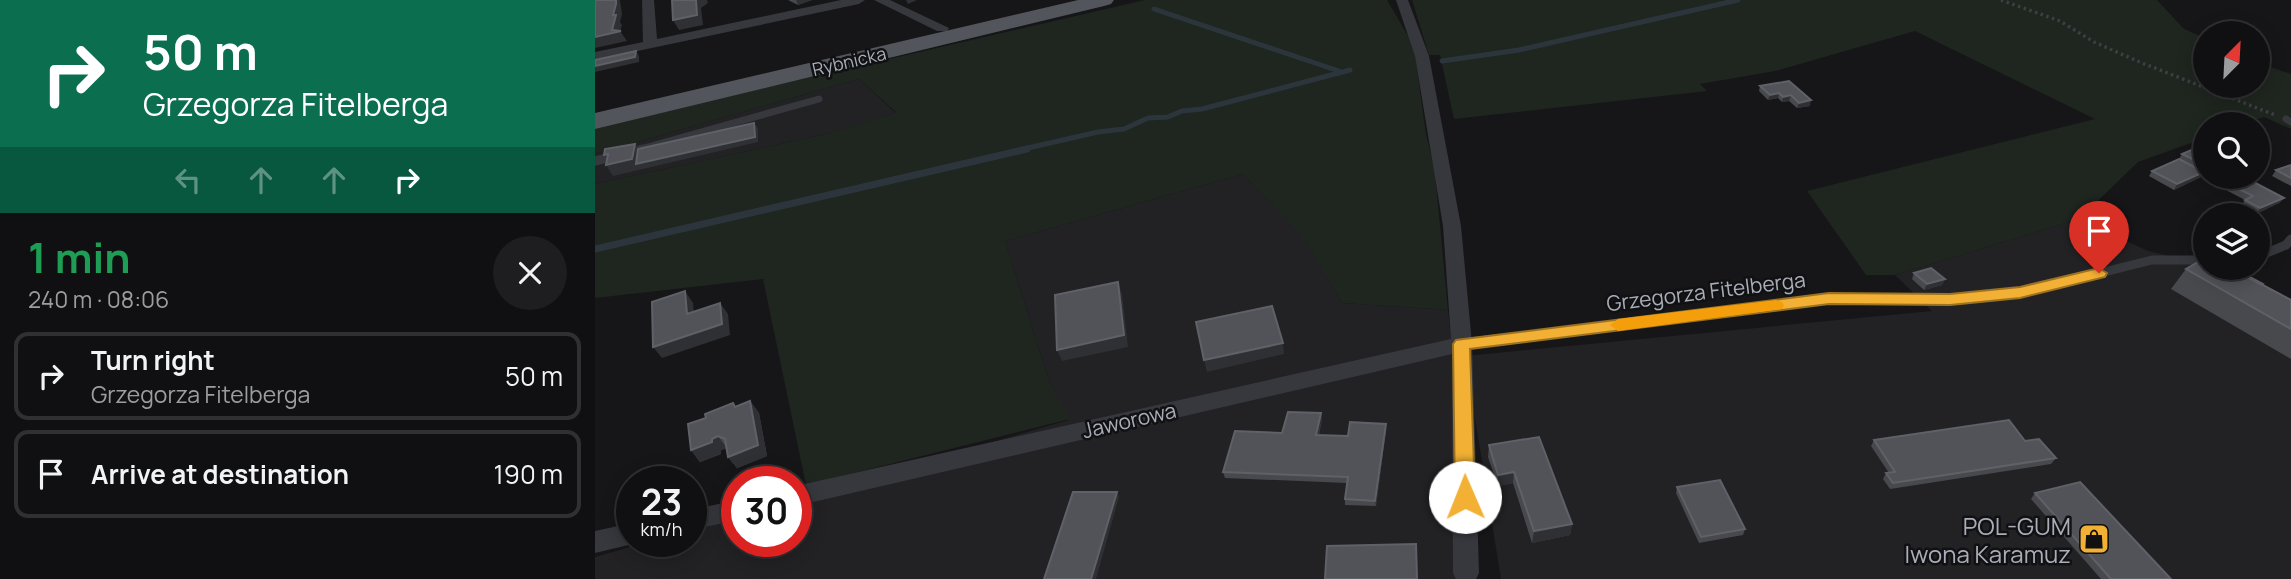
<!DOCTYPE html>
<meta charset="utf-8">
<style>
:root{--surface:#101012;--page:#1e1e20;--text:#f1f3f6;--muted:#9c9d9f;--line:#303032}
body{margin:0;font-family:Manrope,sans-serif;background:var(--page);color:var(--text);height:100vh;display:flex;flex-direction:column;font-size:26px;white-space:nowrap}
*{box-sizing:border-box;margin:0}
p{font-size:23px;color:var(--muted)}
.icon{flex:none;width:38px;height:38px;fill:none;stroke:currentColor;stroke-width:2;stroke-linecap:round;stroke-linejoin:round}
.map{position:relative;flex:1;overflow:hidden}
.panel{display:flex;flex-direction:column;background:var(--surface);width:595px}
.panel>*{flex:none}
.banner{background:#0b6e4f;color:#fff;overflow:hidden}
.needle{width:46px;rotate:24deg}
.fabs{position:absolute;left:1598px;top:21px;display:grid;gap:14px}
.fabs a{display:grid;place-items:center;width:77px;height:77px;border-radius:50%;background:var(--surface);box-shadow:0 4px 18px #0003,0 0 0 2px var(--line);font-size:35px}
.speed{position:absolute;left:21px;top:466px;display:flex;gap:14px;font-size:35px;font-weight:700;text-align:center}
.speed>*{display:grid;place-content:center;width:91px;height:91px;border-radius:50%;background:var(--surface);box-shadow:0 4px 18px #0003,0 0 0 2px var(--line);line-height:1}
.speed small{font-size:18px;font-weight:400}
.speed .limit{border:10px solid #d22;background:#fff;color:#111}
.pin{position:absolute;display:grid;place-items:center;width:60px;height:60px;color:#fff;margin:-72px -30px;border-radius:50% 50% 50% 0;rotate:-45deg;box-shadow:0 0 7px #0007}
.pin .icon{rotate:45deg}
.me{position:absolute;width:77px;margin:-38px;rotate:359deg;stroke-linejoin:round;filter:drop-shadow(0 0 5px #0008)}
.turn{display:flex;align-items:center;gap:24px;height:147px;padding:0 28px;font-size:32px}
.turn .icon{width:91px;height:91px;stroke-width:2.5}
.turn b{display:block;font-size:49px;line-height:60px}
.lanes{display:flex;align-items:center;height:66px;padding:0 28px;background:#0003;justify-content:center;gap:35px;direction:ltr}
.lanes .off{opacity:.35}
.round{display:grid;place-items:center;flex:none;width:74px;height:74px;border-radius:37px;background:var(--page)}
.head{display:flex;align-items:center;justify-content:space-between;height:119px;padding:0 28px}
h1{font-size:42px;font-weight:700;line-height:52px;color:#1e9e55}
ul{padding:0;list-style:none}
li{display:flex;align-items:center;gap:21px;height:88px;margin:0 14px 10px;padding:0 14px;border:4px solid var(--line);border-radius:14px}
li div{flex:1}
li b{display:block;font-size:26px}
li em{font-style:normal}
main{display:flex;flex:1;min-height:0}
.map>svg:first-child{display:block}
.built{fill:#222225}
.green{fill:#1e261f}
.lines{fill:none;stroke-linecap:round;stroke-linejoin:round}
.stream-far1{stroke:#2c353c;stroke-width:5}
.stream{stroke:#2c353c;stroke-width:7}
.path{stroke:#3d3f44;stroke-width:3.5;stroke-dasharray:2.5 3.5;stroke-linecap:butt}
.service-far2{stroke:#37383d;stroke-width:7}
.service-far1{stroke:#37383d;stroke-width:9}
.service{stroke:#37383d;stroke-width:11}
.minor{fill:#37383d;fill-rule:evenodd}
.primary{fill:#53555c;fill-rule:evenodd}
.wall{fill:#47494d}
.shaded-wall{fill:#2f3033}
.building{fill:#525359;stroke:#5f6168;stroke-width:2}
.route{fill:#f2b134;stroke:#9d7322;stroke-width:2}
.slow{fill:#f59e0b}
.labels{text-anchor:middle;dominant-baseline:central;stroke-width:5;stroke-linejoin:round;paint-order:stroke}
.far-street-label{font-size:18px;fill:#a8adb8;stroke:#111113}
.street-label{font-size:21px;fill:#a8adb8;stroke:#111113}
.near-poi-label{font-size:24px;fill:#a8adb8;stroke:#111113;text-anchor:end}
</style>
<main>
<section class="panel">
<div class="banner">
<div class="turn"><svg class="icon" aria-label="right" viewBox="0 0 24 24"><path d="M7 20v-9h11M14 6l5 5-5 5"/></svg><div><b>50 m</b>Grzegorza Fitelberga</div></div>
<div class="lanes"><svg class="icon off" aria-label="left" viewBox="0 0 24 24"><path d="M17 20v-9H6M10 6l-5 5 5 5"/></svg><svg class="icon off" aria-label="ahead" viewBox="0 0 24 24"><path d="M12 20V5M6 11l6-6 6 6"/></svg><svg class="icon off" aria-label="ahead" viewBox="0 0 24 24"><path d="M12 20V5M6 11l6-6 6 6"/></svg><svg class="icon" aria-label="right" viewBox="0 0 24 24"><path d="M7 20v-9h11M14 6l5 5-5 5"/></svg></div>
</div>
<div class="head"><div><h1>1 min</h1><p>240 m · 08:06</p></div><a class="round"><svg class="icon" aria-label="close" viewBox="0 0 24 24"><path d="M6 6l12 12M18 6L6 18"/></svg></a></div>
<ul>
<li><svg class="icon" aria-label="right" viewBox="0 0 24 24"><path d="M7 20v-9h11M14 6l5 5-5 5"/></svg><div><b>Turn right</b><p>Grzegorza Fitelberga</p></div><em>50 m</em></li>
<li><svg class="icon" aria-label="arrive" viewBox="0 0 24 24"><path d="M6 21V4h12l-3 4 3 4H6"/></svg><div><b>Arrive at destination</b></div><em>190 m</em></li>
</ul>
</section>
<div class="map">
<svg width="1696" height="579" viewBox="0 0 1696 579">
<rect width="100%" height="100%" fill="#161618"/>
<g class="built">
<polygon points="264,79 302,114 227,135 0,184 0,154"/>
<polygon points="648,174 711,240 747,303 853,310 881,579 0,579 0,557 56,541 96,541 96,529 142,516 142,541 201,541 201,499 474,420 454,381 410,241"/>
<polygon points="1484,219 1553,251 1610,264 1610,268 1696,310 1696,579 906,579 870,356 1337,311 1300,275"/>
</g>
<g class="green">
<polygon points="550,0 792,0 819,46 830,128 840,173 853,310 747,303 710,240 648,174 410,241 454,381 475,419 211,485 168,279 0,298 0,184 227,135 302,113 264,79 0,154 0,127"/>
<polygon points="817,0 1562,0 1589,29 1610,38 1610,86 1662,86 1663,63 1696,74 1696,129 1669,117 1648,124 1610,124 1610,138 1543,162 1484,219 1300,275 1271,275 1212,191 1500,119 1320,31 1180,71 1105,84 1112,91 859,119 845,55 834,55"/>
</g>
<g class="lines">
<g class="stream-far1">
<polyline points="559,9 744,71"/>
<polyline points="847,61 924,50 1143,0"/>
<polyline points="424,150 503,132 529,129 553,118 573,117 587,111 607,109 755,70"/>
</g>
<polyline class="stream" points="0,249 432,149"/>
<polyline class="path" points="1406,0 1465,21 1499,42 1547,63 1680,115"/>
<g class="service-far2">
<polyline points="1691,119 1696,122"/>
<polyline points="42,150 224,99"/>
</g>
<g class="service-far1">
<polyline points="36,152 48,149"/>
<polyline points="0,161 21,156"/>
<polyline points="1662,257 1691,245 1696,239"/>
<polyline points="902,340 1234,299 1355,299 1425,293 1557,260 1610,260"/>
</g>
<polyline class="service" points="867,344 916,338"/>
<g class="minor">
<polygon points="47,0 59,0 62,39 246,0 270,0 264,4 0,60 0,52 48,42"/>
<polygon points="279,0 295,0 354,28 352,31 342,31"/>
<polygon points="801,0 813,0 834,56 866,226 877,344 884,573 881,579 861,579 858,573 857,354 201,506 201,486 856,339 848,226 820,56"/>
<polygon points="142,500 142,520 96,530 96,510"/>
<polygon points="37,523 37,541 46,542 0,553 0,531"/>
</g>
<polygon class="primary" points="483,0 519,0 516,4 509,6 0,129 0,113"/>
</g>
<g class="wall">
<polygon points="193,0 217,0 203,5"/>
<polygon points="1194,81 1215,106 1202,108 1194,101 1187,102 1183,98 1173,100 1164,91 1165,86"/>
<polygon points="1610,144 1610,175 1579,190 1554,176 1557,171 1584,159 1587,154"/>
<polygon points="1696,165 1696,186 1677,176 1681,170"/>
<polygon points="1632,183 1689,198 1684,203 1661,214 1646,206 1650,200 1629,189"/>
<polygon points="1610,216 1610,230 1603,225"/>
<polygon points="1480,225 1507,235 1494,241 1476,230"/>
<polygon points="1591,269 1668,285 1696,300 1696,359 1576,289"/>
<polygon points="1319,273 1350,279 1347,285 1329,290 1317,279"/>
<polygon points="155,401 164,413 172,456 142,468 133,457 132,448 126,450 126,454 105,462 96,450 141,407"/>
<polygon points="726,413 727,419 724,435 753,436 791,430 781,506 750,505 750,499 752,483 630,478 628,472 687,433"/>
<polygon points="1279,440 1430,441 1461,458 1456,464 1295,489 1288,479 1291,473 1294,473 1276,446"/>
<polygon points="894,445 977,524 975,535 937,543 918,483 903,486 893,457"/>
<polygon points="1082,487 1150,529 1148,535 1104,543 1081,493"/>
<polygon points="1440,493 1576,579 1506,579 1436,499"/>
</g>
<g class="shaded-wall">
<polygon points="21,0 25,0 25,1 27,14 25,22 27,25 25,31 32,41 0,48 0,37 17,30 18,15"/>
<polygon points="101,0 112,0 113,3 106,8 108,25 84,30 78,20"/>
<polygon points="201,0 217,0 203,5"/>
<polygon points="311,0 322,0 313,4"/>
<polygon points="41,51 44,56 44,62 0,72 0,66"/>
<polygon points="1184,93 1183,98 1173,100 1175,95"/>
<polygon points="1196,95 1194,101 1187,102 1188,97"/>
<polygon points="1216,100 1215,106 1202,108 1204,103"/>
<polygon points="159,123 163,128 163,142 18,176 11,165 16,164 9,155 40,144 47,155"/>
<polygon points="1609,172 1606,177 1579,190 1582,184"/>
<polygon points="1689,198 1684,203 1661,214 1665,208"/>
<polygon points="1669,222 1662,230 1662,224"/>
<polygon points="1511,230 1507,235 1494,241 1498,235"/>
<polygon points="1350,279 1347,285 1329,290 1332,284"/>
<polygon points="523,282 527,294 533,347 467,361 462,350"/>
<polygon points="90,291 98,303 100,325 92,314"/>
<polygon points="125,303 133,314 135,335 67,358 58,347"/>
<polygon points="688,343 689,354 612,372 609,360"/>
<polygon points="155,401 164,413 172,456 142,468 133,457"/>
<polygon points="726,413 727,419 722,441 721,435"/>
<polygon points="791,424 791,430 781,506 780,501"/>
<polygon points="123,436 132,448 126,450 126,454 105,462 96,450"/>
<polygon points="919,472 918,483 903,486 903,475"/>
<polygon points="522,492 524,497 501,579 496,579"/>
<polygon points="977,524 975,535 937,543 939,531"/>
</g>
<g class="building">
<polygon points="0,0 21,0 21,4 18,15 21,15 17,30 26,31 0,37"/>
<polygon points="77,0 101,0 102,15 78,20"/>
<polygon points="41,51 40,57 0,66 0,60"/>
<polygon points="1194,81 1216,100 1204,103 1196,95 1188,97 1184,93 1175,95 1165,86"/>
<polygon points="159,123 160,137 41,164 43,149"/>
<polygon points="40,144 37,159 11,165 13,154 9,155 10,149"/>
<polygon points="1610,144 1610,165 1587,154"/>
<polygon points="1584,159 1609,172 1582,184 1557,171"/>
<polygon points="1696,165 1696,178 1681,170"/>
<polygon points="1646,177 1649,177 1689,198 1665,208 1650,200 1658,196 1632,183"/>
<polygon points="1643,206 1658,215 1613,215 1611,214"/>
<polygon points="1662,218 1669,222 1662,224"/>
<polygon points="1492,219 1511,230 1498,235 1480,225"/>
<polygon points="1610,258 1610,268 1636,268 1696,300 1696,329 1591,269"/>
<polygon points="1336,268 1350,279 1332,284 1319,273"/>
<polygon points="1636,268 1638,268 1668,284 1667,285"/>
<polygon points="523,282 529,335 462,350 460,295"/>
<polygon points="90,291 92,314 125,303 127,324 58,347 57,302"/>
<polygon points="677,306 688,343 609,360 601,322"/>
<polygon points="155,401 163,445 133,457 130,439 123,436 117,439 117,442 96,450 93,424 111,418 110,414 138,403 140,407"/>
<polygon points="693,412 726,413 721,435 753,436 755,422 791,424 780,501 750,499 753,477 628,472 640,431 687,433"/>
<polygon points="1414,420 1430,441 1444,439 1461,458 1298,483 1291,473 1300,472 1279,440"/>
<polygon points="944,437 977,524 939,531 919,472 903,475 894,445"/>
<polygon points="1125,480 1150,529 1106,537 1082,487"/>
<polygon points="1485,482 1576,579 1516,579 1440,493"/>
<polygon points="478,492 522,492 496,579 449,579"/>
<polygon points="821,544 822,579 730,579 732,546"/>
</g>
<polygon class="route" points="1504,268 1512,273 1510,277 1425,298 1355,305 1234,304 875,349 880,497 877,503 870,505 863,503 860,497 858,344 861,340 1234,293 1355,294 1425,287"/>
<polygon class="slow" points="1181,300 1187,302 1189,305 1187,309 1023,331 1015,325 1023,319"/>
<defs>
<g id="shop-square" transform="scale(1.575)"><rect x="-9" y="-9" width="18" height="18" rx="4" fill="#f2b134" stroke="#111113"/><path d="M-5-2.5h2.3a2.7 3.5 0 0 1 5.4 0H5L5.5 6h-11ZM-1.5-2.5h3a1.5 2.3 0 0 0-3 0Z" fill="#111"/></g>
</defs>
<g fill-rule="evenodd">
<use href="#shop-square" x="1499" y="539"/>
</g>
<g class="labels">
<g class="far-street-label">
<text transform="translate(254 61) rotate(-13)">Rybnicka</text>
</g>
<g class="street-label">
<text transform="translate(1111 291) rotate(-7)">Grzegorza Fitelberga</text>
<text transform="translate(534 420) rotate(-13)">Jaworowa</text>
</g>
<g class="near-poi-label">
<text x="1476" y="525">POL-GUM<tspan x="1476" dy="28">Iwona Karamuz</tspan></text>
</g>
</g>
</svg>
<div class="fabs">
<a><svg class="needle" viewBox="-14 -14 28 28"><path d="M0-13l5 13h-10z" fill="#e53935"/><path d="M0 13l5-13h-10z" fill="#9c9d9f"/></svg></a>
<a><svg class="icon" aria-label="search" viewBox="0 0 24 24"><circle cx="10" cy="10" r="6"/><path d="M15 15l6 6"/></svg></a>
<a><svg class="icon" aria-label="layers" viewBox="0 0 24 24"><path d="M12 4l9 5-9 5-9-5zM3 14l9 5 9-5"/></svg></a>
</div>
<div class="speed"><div>23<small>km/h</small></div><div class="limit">30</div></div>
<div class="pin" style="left:1504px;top:273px;background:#d93025"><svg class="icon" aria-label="arrive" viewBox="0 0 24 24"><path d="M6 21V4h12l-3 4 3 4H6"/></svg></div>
<svg class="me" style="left:870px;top:497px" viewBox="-20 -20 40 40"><circle r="19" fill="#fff"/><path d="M0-13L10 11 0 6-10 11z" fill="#f2b134"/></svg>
</div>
</main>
